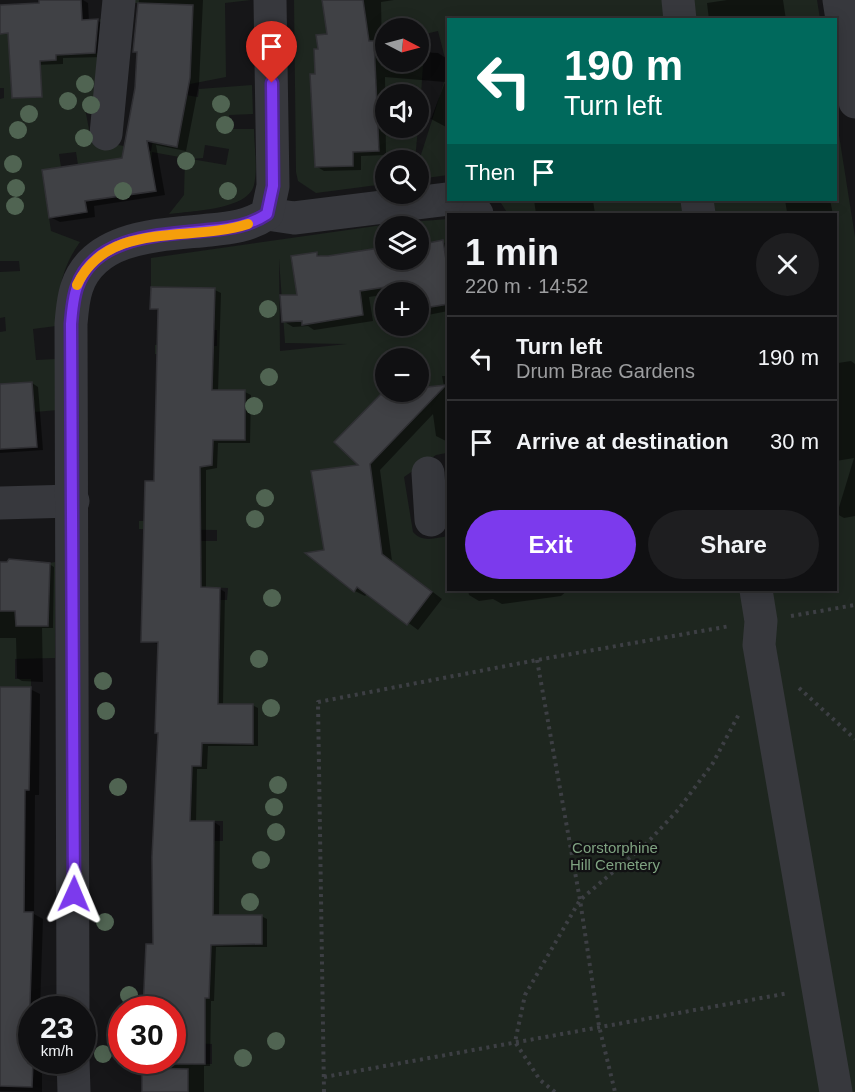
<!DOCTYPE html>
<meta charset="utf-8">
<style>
:root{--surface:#101012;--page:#1e1e20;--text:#f1f3f6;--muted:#9c9d9f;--line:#303032;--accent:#7c3aed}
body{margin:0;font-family:Helvetica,sans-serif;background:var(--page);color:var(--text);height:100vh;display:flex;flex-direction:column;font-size:22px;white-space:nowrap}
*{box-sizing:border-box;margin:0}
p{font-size:20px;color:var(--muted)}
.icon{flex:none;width:33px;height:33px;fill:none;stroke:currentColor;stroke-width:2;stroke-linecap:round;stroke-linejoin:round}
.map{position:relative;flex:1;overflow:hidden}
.panel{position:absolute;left:447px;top:213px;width:390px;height:378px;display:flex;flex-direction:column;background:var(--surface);border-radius:0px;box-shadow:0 3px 15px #0003,0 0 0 2px var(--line)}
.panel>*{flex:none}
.banner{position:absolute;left:447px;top:18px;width:390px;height:183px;border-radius:0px;box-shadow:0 3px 15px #0003,0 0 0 2px var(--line);background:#00695c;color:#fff;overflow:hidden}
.needle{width:39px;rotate:96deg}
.tools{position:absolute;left:375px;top:18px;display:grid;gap:12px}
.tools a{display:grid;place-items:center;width:54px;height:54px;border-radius:50%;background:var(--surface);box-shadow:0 3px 15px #0003,0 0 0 2px var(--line);font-size:30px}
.speed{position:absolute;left:18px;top:996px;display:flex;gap:12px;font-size:30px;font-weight:700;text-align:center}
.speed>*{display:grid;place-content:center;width:78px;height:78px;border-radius:50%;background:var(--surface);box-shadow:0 3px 15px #0003,0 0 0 2px var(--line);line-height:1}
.speed small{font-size:15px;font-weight:400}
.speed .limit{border:9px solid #d22;background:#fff;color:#111}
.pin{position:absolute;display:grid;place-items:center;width:51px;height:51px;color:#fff;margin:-62px -26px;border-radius:50% 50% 50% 0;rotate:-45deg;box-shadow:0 0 6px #0007}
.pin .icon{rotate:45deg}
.me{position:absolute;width:66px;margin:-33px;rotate:1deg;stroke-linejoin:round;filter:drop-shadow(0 0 4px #0008)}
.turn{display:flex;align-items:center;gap:21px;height:126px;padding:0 18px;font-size:27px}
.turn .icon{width:78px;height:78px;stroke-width:2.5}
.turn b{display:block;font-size:42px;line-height:51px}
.then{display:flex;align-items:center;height:57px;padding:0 18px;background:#0003;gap:12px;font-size:22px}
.round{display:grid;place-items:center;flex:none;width:63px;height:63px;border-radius:32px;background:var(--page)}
.head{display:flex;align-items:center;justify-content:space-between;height:102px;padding:0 18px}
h1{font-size:36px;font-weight:700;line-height:45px}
.cta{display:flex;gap:12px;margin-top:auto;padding:12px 18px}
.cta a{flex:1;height:69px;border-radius:36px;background:var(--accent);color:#fff;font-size:24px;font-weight:700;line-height:69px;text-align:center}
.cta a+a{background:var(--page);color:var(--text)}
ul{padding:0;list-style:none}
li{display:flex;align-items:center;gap:18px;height:84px;padding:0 18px;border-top:2px solid var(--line)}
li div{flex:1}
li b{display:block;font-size:22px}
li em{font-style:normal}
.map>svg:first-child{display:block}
.green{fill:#1e261f;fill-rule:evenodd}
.shadow{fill:#0007}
.building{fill:#404145;stroke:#303034;stroke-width:1.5}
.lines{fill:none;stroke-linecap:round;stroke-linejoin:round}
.path{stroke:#3d3f44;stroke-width:4;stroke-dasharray:3 4.5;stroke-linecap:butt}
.minor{stroke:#37383d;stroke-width:33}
.tree{fill:#506452}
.route-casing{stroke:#51269a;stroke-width:15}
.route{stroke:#7c3aed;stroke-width:10}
.slow{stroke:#f59e0b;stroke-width:10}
.labels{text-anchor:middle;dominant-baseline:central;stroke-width:4.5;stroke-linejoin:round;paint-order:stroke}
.park-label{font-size:15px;fill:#7fa381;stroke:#111113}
</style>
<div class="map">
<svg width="855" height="1092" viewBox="0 0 855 1092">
<rect width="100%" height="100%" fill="#161618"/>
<g class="green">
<polygon points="135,0 251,0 225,3 226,77 190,84 193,6 135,3"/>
<path d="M294 0H817L820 19 448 20V175L419 179V161L448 70 438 31 425 34 419 125 418 94H386V128H418L415 160H386L385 184 316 193 298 181 296 172ZM386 28H418V62H386Z"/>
<path d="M100 19H105L101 96 84 103 91 140 151 151 162 91 198 97 199 89 252 85 253 114 229 115 230 129H254C254 146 258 168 254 185 248 210 191 211 169 214L184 195 185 158 152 152 151 163 132 194 114 197 108 160 78 165 76 152 59 154 61 167 42 170 51 231 80 242C61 268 57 295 56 326L33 329 36 360 56 359 58 410 35 412 32 382 0 384V332L6 331 5 317 0 318V272L20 271 19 261H0V99L4 98V88H0V34L24 32 28 97H41L40 55 45 61 56 60V55L101 53ZM205 145 229 149 226 165 191 159 203 158Z"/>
<path d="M836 116 855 237V1092H188V1069L142 1068V1064H212V1044L188 1043 205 1031V1011H188V1008L143 1007 142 1004 139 1003V998H209L210 944H262L261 915H197V875L214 874V853L196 841H223V821H190L192 766H201L202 743 252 744V704H226L225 725 196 724 219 681 220 659 210 658V647H219V632L188 600H227L228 588 200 587 201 551H189L191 541H217V530L139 529V521H200V503H191L197 469H154V461L211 462 203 428H226V440H245V391L212 390V355L155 354V345L217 346V330H202L203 299 215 300V289L151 287V258L397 223 448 219V460L446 453 436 455 404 477 413 532C422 543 436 538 448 536V590H836V214H508L499 200H836ZM386 226H418V260H386ZM279 259 285 343 347 344 280 351ZM386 292H418V326H386ZM386 358H418V392H386Z"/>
<polygon points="55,562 55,658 15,659 15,679 31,679 31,687 0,687 0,611 15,611 16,626 48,626 50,563"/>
</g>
<g class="shadow">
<polygon points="40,0 83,0 88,3 89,21 98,21 106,25 103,57 63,58 63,64 34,65"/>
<polygon points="139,0 203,0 199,84 186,151 156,145 165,195 94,206 95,217 60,222 50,217 124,159 136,88 138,53 134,51"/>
<polygon points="323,0 394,0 381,2 382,48 386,49 386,62 418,62 418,52 438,53 446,58 445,80 448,72 448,128 431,119 445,82 385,77 386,155 361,156 361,170 324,171 316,166 317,75 320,50 329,35"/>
<polygon points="727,0 783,0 786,20 709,20 707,3"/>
<polygon points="534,200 593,200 595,214 536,214"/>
<polygon points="785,200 830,200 833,214 775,214 787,212"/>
<polygon points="443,242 448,245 448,311 428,315 418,309 418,292 415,290 369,297 373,321 314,330 308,326 293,327 283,321 299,296 317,254 324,258 418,260"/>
<polygon points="215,290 221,293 218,392 245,392 251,395 250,443 218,443 217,468 206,470 206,589 220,589 225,592 223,705 252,705 258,708 258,746 208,746 207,769 197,769 196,822 214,822 220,826 219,916 261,916 267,919 267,947 216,947 214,1001 211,1001 210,1066 204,1066 204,1092 143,1092 144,1060 172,1060 172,1010 154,946 160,734 156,732 159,644 143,641 156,482 159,311 152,308"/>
<polygon points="836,345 838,363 851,361 855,364 855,516 844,518 837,514 854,458 836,461"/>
<polygon points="442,376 448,376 448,442 436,436 433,414 380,470 392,561 442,599 418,630 368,593 365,596 355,591 326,551 361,466 336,442 386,391 418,392 444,386"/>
<polygon points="32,383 38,387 43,450 0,453 0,386"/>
<polygon points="0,563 49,564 54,567 53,628 42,628 43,682 22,681 17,678 16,638 0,638"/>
<polygon points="468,590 568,590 561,596 502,604 493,599 479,601 469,595"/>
<polygon points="0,689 30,689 40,694 39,795 35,795 34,914 43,919 40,1010 32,1010 32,1060 38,1060 38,1068 42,1070 42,1092 0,1091"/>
</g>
<g class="building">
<polygon points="39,0 81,0 82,20 98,19 95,53 56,55 56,60 40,61 42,97 12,98 8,33 0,34 0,5 39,3"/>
<polygon points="322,0 363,0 369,41 374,41 379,151 353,152 353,166 315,167 310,74 315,74 314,49 318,49 316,35 327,34"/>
<polygon points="138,3 193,5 190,78 177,147 147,141 156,191 85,201 87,212 49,218 42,170 122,158 135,88 137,52 133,52"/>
<polygon points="443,240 448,273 448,304 418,309 418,292 414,292 412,283 360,291 363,315 302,325 302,321 282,322 280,295 297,295 291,256 317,252 317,256 328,256 386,247 386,260 418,260 418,245"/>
<polygon points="151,287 215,288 212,390 245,390 245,440 213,440 212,465 200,467 201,587 220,588 218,704 253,704 253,744 202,743 201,766 192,766 190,821 214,821 213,915 262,915 262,944 211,945 209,998 205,998 205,1064 172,1064 172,1010 143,1010 146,944 153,944 152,857 158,733 155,733 158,642 141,642 145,481 154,481 158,309 150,309"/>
<polygon points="32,382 37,447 0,449 0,384"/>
<polygon points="446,385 370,464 382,554 432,592 407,625 357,587 354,592 305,553 324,550 311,471 358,465 334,442 383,392 418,392 418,388"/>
<polygon points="9,559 50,563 48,626 16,626 15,611 0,611 0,562 7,562"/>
<polygon points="0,687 31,687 29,790 25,790 24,912 33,912 28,1063 33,1063 32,1087 0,1086"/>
<polygon points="142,1068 188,1069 188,1092 142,1092"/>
</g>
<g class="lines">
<g class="path">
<polyline points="791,616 855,605"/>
<polyline points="537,660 580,900 599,1026 615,1092"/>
<polyline points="799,688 855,739"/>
<polyline points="324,1077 789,993"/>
<polyline points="324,1092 318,702 537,660 730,626"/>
<polyline points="555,1092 540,1080 515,1042 525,995 580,900 646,844 678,810 713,763 739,714"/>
</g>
<g class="minor">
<polyline points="678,0 680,20"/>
<polyline points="839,0 855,102"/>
<polyline points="106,134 119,0"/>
<path d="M453 200C464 201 471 205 477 214"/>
<polyline points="697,200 699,214"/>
<polyline points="267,214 294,218 448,199"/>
<polyline points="428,473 431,520"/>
<polyline points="0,503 73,501"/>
<polyline points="756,590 761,621 759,645 836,1092"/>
<path d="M73 1010 71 324C72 311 73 298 77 287 95 234 164 235 210 230 231 228 249 226 267 214L273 186 270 0"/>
<polyline points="73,1060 74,1092"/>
</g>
</g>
<g class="tree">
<circle cx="85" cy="84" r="9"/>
<circle cx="68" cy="101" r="9"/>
<circle cx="221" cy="104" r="9"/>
<circle cx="91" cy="105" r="9"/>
<circle cx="29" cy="114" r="9"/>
<circle cx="225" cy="125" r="9"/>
<circle cx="18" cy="130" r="9"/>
<circle cx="84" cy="138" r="9"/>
<circle cx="186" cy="161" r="9"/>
<circle cx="13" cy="164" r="9"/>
<circle cx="16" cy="188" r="9"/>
<circle cx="123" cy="191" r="9"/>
<circle cx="228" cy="191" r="9"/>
<circle cx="15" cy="206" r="9"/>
<circle cx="268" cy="309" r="9"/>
<circle cx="269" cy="377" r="9"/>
<circle cx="254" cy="406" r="9"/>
<circle cx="265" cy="498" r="9"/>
<circle cx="255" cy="519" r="9"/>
<circle cx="272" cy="598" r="9"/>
<circle cx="259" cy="659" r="9"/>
<circle cx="103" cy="681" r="9"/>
<circle cx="271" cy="708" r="9"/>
<circle cx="106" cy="711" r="9"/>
<circle cx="278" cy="785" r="9"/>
<circle cx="118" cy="787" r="9"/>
<circle cx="274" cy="807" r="9"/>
<circle cx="276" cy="832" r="9"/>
<circle cx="261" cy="860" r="9"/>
<circle cx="250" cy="902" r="9"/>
<circle cx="105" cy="922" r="9"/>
<circle cx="129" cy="995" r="9"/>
<circle cx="276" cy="1041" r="9"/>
<circle cx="103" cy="1054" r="9"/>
<circle cx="243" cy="1058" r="9"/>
</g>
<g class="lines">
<g class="route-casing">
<path id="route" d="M74 894 71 324C72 311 73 298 77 287 95 234 164 235 210 230 231 228 249 226 267 214L273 186 272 83"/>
</g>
<use href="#route" class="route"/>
<path class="slow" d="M77 285C108 219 191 243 248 224"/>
</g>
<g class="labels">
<g class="park-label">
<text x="615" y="847">Corstorphine<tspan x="615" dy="17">Hill Cemetery</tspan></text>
</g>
</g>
</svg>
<div class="tools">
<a><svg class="needle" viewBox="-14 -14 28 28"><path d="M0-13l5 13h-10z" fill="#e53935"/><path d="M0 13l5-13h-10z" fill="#9c9d9f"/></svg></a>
<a><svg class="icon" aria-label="sound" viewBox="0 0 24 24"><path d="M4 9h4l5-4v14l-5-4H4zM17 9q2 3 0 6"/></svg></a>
<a><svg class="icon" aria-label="search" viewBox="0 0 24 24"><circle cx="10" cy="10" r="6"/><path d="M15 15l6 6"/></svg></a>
<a><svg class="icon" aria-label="layers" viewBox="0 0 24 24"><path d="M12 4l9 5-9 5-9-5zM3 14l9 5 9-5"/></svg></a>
<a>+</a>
<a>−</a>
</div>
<div class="speed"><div>23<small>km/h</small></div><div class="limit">30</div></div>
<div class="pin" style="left:272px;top:83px;background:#d93025"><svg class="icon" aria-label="arrive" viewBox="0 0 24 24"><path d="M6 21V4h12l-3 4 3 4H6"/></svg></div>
<svg class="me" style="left:74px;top:894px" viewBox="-20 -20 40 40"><path d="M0-17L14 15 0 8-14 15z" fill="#7c3aed" stroke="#fff" stroke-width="4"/></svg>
<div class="banner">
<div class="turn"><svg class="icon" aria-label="left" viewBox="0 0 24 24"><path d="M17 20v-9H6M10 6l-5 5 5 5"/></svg><div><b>190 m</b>Turn left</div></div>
<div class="then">Then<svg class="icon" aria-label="arrive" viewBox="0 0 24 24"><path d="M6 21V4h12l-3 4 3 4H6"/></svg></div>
</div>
<section class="panel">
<div class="head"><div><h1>1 min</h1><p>220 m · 14:52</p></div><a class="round"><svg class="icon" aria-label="close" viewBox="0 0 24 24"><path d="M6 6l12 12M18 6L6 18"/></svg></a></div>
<ul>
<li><svg class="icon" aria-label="left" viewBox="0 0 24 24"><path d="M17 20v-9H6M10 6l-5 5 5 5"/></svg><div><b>Turn left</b><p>Drum Brae Gardens</p></div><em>190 m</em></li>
<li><svg class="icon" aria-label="arrive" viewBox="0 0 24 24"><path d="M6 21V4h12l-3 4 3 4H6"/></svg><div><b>Arrive at destination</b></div><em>30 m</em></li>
</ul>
<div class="cta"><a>Exit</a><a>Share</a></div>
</section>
</div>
